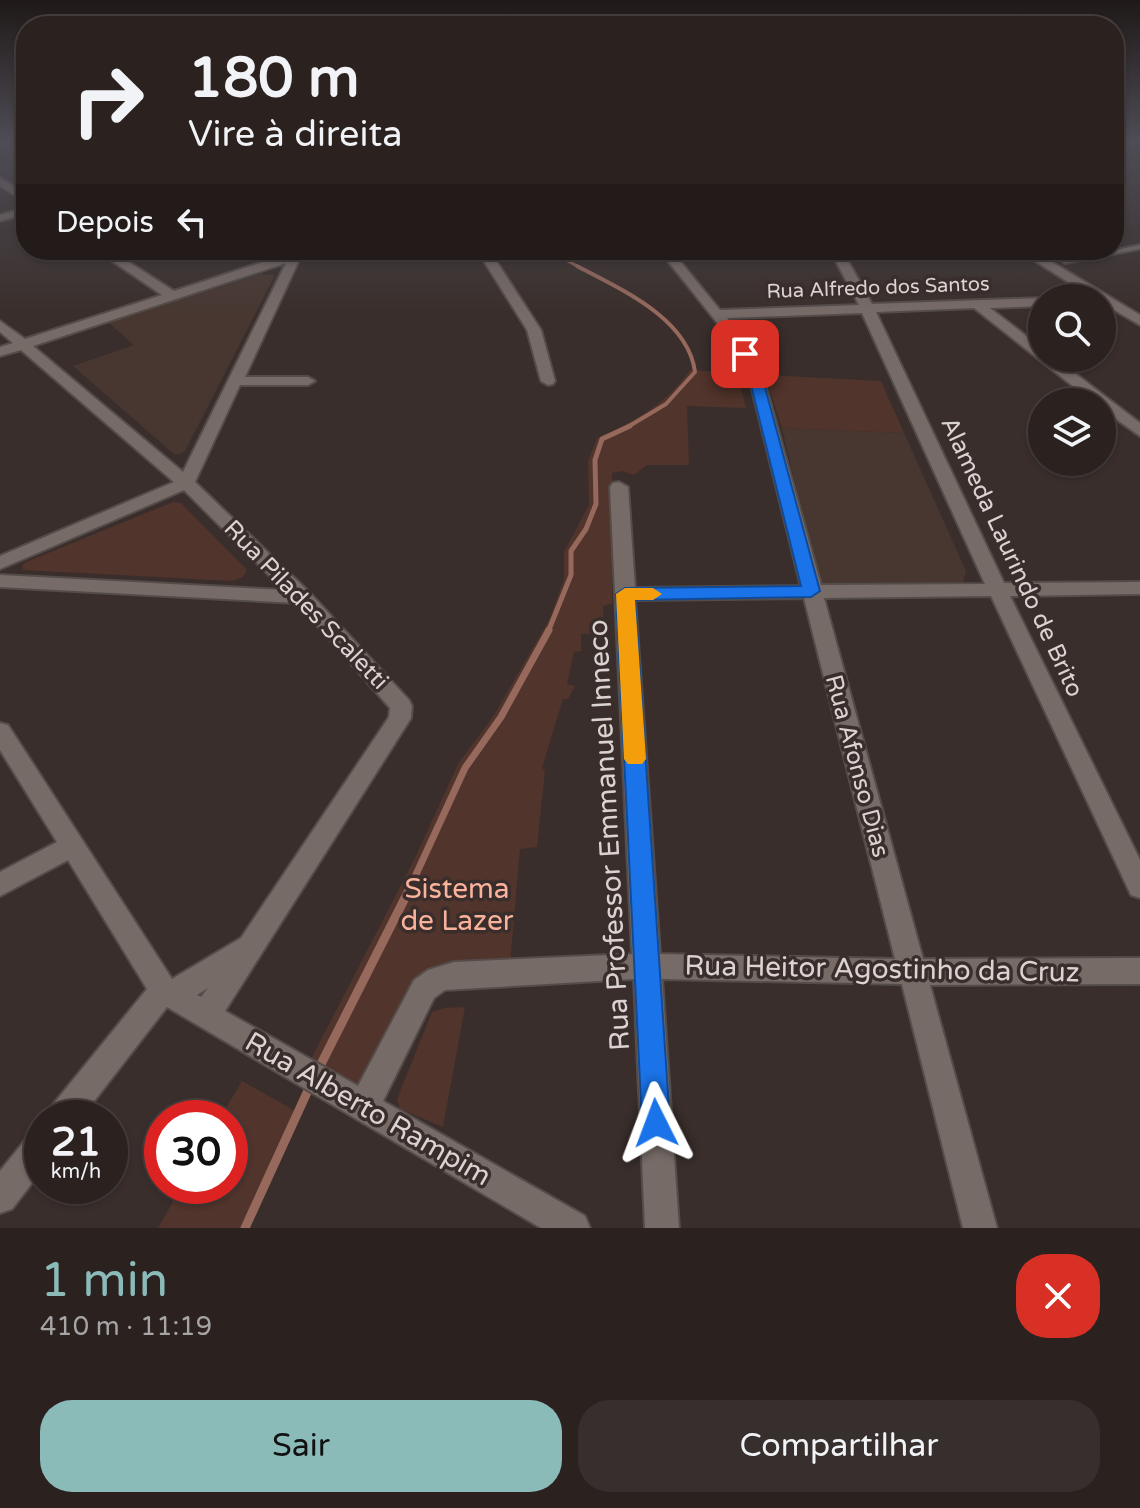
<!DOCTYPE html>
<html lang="pt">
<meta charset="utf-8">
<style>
:root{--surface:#2b2220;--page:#372f2d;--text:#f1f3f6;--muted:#a6a4a5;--line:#473f3e;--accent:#8bbbb9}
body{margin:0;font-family:"Varela Round",sans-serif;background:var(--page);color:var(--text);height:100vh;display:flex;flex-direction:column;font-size:30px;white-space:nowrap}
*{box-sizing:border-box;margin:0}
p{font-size:26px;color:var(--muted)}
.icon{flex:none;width:44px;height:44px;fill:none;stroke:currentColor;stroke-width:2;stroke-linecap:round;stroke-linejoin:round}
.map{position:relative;height:1228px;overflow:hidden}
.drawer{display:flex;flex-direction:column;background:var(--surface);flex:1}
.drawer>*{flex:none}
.guide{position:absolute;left:16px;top:16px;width:1108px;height:244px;border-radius:32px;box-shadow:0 2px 6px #0004,0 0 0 2px var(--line);background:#2b2220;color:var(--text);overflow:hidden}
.buttons{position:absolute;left:1028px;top:284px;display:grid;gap:16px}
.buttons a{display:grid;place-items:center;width:88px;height:88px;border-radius:50%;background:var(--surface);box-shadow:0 2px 6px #0004,0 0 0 2px var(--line);font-size:40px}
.speed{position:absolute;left:24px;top:1100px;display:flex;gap:16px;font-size:40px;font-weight:700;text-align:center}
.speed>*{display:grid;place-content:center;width:104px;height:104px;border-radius:50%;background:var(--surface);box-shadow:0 2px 6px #0004,0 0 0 2px var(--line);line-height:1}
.speed small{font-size:20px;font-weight:400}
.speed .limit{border:12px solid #d22;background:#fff;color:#111}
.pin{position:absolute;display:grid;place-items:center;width:68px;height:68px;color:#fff;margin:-34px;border-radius:16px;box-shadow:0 4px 12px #0006}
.me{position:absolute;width:88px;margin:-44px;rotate:357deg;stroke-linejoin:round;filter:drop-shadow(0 0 6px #0008)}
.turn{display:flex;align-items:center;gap:28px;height:168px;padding:0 40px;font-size:36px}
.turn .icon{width:104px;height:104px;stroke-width:2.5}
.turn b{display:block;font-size:56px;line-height:68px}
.then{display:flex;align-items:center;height:76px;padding:0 40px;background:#0003;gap:16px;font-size:30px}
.round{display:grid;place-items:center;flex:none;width:84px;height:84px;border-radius:32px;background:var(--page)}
.summary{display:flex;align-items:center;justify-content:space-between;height:136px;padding:0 40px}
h1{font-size:48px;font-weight:600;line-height:60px;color:var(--accent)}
.primary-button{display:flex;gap:16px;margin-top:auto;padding:16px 40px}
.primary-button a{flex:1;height:92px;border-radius:32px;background:var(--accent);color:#111;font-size:32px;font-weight:600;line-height:92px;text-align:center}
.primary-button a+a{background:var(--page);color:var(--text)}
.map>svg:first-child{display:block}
.built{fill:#483731}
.green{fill:#51342b}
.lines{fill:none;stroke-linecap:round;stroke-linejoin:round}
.stream-far4{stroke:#96695c;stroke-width:3}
.stream-far3{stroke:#96695c;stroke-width:4}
.stream-far2{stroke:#96695c;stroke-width:5}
.stream-far1{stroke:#96695c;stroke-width:7}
.stream{stroke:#96695c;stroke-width:9}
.lane-casing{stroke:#544c49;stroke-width:4}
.street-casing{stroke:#544c49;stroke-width:4}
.secondary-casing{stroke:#544c49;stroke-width:4}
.lane{fill:#776b67;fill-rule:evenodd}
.street{fill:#776b67;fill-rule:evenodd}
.secondary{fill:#776b67;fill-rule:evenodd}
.route{fill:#1a73e8;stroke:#114b97;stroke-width:2}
.slow{fill:#f59e0b}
.labels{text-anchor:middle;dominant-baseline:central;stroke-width:7;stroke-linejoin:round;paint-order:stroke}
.far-street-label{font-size:20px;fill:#dad3d1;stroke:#392e2b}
.street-label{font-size:24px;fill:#dad3d1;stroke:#392e2b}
.near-street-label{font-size:28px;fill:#dad3d1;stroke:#392e2b}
.near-park-label{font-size:28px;fill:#fbb29c;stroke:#392e2b}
</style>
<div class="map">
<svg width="1140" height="1228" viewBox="0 0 1140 1228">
<rect width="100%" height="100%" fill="#392e2b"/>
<g class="built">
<polygon points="261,274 275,275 185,451 180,454 174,454 73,366 134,345 109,323"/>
<polygon points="782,428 904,433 966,571 963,582 958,589 822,586 818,581"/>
</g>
<g class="green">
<path d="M690 370 738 373 746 408 687 406 689 465H647L634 475 622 471 612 473V604L603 606 604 633 581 634V651L574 652 567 684 575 686 568 699H563L542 768 545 771 537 847 520 849 510 964 450 966 363 1081 354 1085 310 1061 414 860 458 764 494 715 550 618 564 579V552L589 505 588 461 597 438C633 422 667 404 690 370Z"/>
<polygon points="765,375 881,381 904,433 782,428"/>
<polygon points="173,502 181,503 247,570 243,577 232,581 23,570 22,566 26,562"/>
<polygon points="465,1007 443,1127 400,1109 397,1099 432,1012 445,1008"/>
<polygon points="242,1081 297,1112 246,1228 158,1228 182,1186 230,1186 230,1118 220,1118"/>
</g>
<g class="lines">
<g class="stream-far4">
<polyline points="547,250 581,268"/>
<polyline points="570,250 603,256 600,250"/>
</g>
<path class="stream-far3" d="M577 266C620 289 688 318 695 372L666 404 626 428"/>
<polyline class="stream-far2" points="548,632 571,575 571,551 586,529 596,504 595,460 602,439 630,426"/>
<polyline class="stream-far1" points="407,894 465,768 501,717 549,630"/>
<g class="stream">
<polyline points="317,1072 408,892"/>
<polyline points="245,1228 310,1086"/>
</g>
<g class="lane-casing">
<polygon id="lane" points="1140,245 1140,249 1065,263 1062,261"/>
</g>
<g class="street-casing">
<g id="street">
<polygon points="0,178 26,194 26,202 0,186"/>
<polygon points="26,208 26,214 0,221 0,215"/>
<path d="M96 250H110L174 291 290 253 292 250 310 253 300 258 245 377H308L315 381 308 385H240L195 482 310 593 409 700 412 706 411 718 225 1011 358 1086 414 980 428 970 454 962 632 954 610 487 613 483 619 482 628 487 635 588 801 586 747 369 731 340 659 250H671L720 310 859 305 830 250H842L872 304 1042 298V306L990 308 1042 348V358H1055L1140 423V436L1102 409V402H1093L974 308 876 312 1004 583 1140 582V594L1010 596 1140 860V898L1131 895 991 596 824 598 923 959 1140 958V984L930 985 997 1228H963L902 984 662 979 679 1228H645L634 979 445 990 434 998 383 1101 585 1216 590 1228H541L167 1007 81 1118H46L51 1107 147 989 68 860 0 896V872L57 842 0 750V723L8 725 172 979 241 938 389 717 390 708 297 603 0 587V575L284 590 184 490 0 569V556L174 482 21 350 0 356V347L13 343 0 332V321L25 339 162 295ZM286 263 183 472 33 346ZM862 313 985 584 821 585 761 369 727 318ZM804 598 895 959 660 954 635 600ZM208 988 201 997 197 995Z"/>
<polygon points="473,250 487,250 491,253 541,330 555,381 553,384 548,385 541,381 527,330 482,258"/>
<polygon points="42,1128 42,1170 12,1209 0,1213 0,1171 31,1133"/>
</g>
</g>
<g class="secondary-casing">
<polygon id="secondary" points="1018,250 1032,250 1140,315 1140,325 1102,303 1102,298 1093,298"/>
</g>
<use href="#lane" class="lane"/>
<use href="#street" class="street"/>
<use href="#secondary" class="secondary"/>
</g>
<linearGradient id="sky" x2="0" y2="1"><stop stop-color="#1f1918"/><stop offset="0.45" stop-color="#4e4c55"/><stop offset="1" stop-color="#4e4c55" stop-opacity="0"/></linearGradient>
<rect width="1140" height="314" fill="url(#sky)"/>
<polygon class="route" points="741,352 750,352 760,369 820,591 811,597 635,600 670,1123 666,1133 656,1138 646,1133 642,1123 616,594 625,588 801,586 747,369 739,354"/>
<polygon class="slow" points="625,588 653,588 662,594 653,600 635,600 646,759 642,764 628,764 624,759 616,594"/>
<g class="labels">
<g class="far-street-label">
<text transform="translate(878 288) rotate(-2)">Rua Alfredo dos Santos</text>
</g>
<g class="street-label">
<text transform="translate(1012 557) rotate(65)">Alameda Laurindo de Brito</text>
<text transform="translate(306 605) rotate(46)">Rua Pilades Scaletti</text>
<text transform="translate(857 766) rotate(75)">Rua Afonso Dias</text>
</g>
<g class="near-street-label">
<text transform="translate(609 835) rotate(-93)">Rua Professor Emmanuel Inneco</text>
<text transform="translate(882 969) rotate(1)">Rua Heitor Agostinho da Cruz</text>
<text transform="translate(368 1109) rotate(30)">Rua Alberto Rampim</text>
</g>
<g class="near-park-label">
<text x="457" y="889">Sistema<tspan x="457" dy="32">de Lazer</tspan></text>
</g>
</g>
</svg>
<div class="buttons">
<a><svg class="icon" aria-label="search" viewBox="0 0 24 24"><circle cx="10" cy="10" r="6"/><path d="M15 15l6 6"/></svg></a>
<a><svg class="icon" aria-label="layers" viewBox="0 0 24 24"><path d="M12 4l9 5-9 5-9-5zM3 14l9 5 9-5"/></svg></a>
</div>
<div class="speed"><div>21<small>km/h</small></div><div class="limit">30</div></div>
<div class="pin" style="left:745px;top:354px;background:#d93025"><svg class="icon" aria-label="arrive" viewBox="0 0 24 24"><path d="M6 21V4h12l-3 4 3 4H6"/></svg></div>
<svg class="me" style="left:656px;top:1123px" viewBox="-20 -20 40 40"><path d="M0-17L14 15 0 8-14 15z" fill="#1a73e8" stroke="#fff" stroke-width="4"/></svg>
<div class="guide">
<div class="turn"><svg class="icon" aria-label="right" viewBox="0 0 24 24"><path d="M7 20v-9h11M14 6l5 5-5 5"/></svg><div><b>180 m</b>Vire à direita</div></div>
<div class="then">Depois<svg class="icon" aria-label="left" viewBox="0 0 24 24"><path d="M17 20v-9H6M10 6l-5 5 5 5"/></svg></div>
</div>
</div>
<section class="drawer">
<div class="summary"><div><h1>1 min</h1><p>410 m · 11:19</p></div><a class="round" style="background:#d93025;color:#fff"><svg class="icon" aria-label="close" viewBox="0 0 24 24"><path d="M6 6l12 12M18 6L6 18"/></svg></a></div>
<div class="primary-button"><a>Sair</a><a>Compartilhar</a></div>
</section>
